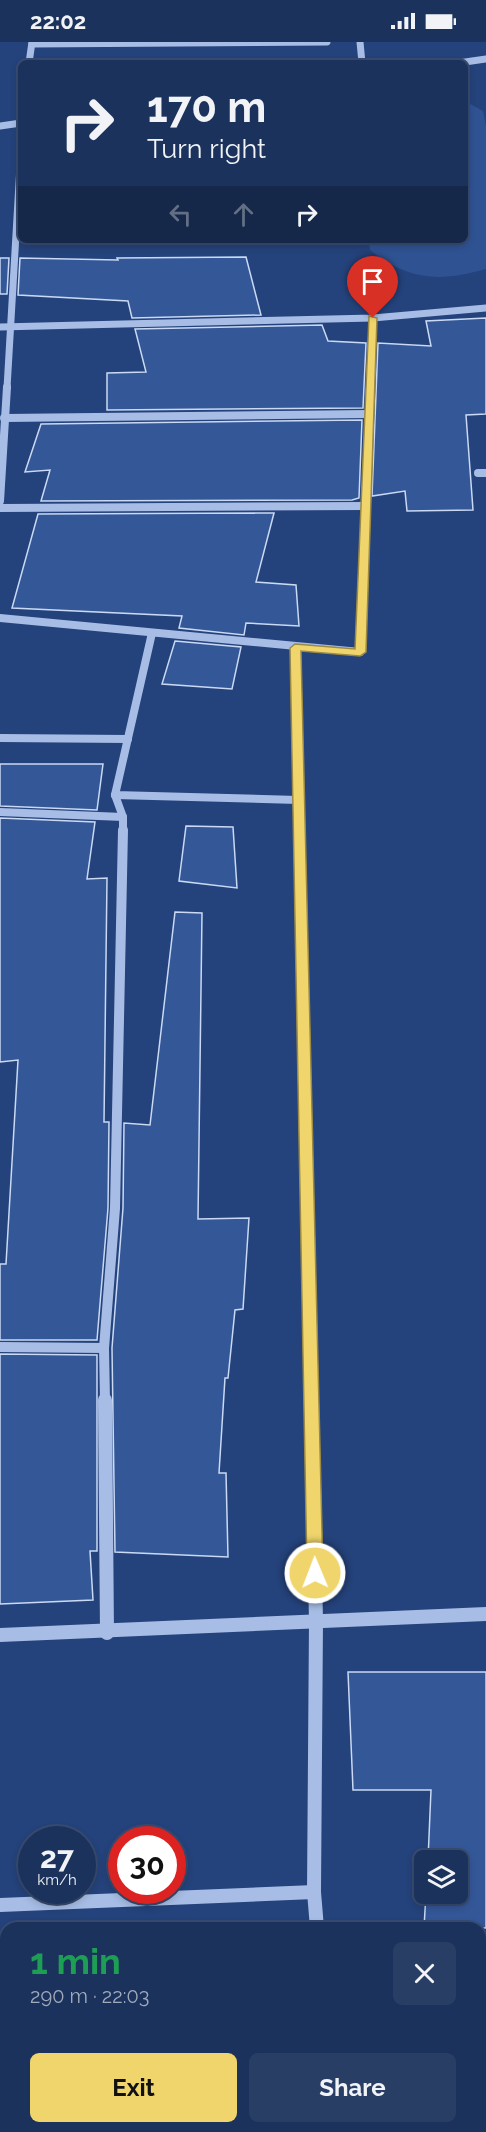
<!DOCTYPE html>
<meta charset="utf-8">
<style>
:root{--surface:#1b325c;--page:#283e65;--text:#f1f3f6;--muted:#a0aabb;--line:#394d72;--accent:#efd56b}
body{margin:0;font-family:Raleway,sans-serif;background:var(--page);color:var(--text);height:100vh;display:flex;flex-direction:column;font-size:22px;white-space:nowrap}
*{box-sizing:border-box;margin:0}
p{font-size:20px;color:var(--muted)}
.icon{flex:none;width:33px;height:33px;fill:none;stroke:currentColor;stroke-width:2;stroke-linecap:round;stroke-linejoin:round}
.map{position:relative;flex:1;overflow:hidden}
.drawer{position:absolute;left:0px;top:1880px;width:486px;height:212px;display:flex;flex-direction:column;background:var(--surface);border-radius:18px 18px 0 0;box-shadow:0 3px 9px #0003,0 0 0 2px var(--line)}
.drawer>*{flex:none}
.top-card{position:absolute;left:18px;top:18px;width:450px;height:183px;border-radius:9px;box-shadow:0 3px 9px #0003,0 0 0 2px var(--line);background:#1b325c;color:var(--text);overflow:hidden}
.buttons{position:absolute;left:414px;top:1808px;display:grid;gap:12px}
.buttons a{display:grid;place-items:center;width:54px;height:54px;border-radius:9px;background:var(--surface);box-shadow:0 3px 9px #0003,0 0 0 2px var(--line);font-size:30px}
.speed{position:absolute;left:18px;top:1784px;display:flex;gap:12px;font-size:30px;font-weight:700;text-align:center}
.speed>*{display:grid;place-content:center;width:78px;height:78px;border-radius:50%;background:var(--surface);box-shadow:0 3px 9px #0003,0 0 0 2px var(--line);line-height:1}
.speed small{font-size:15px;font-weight:400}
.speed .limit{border:9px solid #d22;background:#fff;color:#111}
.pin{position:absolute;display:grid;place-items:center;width:51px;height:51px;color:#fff;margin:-62px -26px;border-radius:50% 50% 50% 0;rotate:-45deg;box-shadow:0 0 6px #0007}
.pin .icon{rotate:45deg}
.me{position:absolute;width:66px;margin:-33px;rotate:359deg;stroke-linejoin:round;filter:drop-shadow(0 0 4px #0008)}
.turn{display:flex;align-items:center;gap:21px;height:126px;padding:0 30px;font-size:27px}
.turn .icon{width:78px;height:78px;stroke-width:2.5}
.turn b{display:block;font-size:42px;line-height:51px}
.lanes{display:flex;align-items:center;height:57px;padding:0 30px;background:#0003;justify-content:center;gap:30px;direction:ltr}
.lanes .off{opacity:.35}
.round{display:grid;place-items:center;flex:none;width:63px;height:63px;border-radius:9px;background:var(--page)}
.headline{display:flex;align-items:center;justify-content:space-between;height:102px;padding:0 30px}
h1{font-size:36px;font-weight:700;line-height:45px;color:#1e9e55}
.cta{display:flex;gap:12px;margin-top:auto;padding:12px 30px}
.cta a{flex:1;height:69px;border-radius:9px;background:var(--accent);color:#111;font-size:24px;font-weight:700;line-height:69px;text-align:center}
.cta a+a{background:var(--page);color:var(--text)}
.status{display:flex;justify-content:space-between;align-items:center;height:42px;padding:0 30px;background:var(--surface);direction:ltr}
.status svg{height:16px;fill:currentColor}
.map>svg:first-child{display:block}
.green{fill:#2f5292}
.building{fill:#345798;stroke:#cad9f4;stroke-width:1.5}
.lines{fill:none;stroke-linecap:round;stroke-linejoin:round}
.minor-far3{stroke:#a7bde5;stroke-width:7}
.minor-far2{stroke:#a7bde5;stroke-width:8}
.minor-far1{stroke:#a7bde5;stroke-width:10}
.minor{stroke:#a7bde5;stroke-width:14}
.route{fill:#efd56b;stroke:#9b8a46;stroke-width:1.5}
</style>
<div class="status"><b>22:02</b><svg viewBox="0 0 49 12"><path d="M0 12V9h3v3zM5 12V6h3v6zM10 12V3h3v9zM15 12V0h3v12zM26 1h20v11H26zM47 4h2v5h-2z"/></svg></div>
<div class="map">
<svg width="486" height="2090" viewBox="0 0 486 2090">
<rect width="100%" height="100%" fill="#24427b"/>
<path class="green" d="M465 59 483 69 486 84V227C440 240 409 239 370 208L369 198H465Z"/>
<g class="building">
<polygon points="246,215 261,273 132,276 128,259 18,253 20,216 118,218 117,216"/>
<polygon points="0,216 9,216 7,252 0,252"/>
<polygon points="486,276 486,372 466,373 473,468 407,469 405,449 372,454 378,301 431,304 426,279"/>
<polygon points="322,283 328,299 366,301 363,366 107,368 107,331 146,330 135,287"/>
<polygon points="362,378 359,456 352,458 41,459 50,428 25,430 41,382"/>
<polygon points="274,471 256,540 296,543 299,584 246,581 244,593 179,586 182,574 12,566 38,472"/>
<polygon points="175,599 241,605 232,647 162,642"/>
<polygon points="0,722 103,722 97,768 0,764"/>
<polygon points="0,776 95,780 87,837 107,836 104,1080 109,1080 108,1166 97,1298 0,1298 0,1222 6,1222 18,1018 0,1020"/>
<polygon points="186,784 233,785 237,846 179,839"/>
<polygon points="175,870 202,871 198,1177 249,1176 243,1267 235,1268 228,1336 225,1336 219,1431 226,1431 228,1515 115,1510 112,1306 123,1166 124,1081 150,1083"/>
<polygon points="0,1312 97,1313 97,1509 90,1509 93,1558 0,1562"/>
<polygon points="348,1630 486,1630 486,1886 424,1886 426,1851 458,1851 458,1818 428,1818 431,1748 353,1748"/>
</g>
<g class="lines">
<g class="minor-far3">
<polyline points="360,0 362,21"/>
<polyline points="32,2 327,0"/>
<polyline points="29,21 32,0"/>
<polyline points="458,21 486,17"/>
<polyline points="0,84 21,81"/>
<polyline points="0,285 373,276 486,266"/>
<polyline points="7,346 21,107"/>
<polyline points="370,346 373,276"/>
</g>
<g class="minor-far2">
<polyline points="4,376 369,372"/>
<polyline points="478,431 486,431"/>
<polyline points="0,459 7,345"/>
<polyline points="0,466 366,464"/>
<polyline points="0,576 360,610 370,345"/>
<polyline points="152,591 115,753 298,758"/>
<polyline points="295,606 299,790"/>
<polyline points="0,696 128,697"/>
<polyline points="115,753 123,775 123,790"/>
<polyline points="0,770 123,775"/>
</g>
<g class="minor-far1">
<polyline points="299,788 311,1359"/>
<polyline points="0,1305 104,1306"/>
<polyline points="105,1359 104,1306 115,1166 123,788"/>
</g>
<g class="minor">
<polyline points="105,1358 107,1591"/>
<polyline points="311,1358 316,1578 314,1850 317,1886"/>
<polyline points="0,1593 486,1572"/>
<polyline points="0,1863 314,1850"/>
<polyline points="480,1976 486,1977"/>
<polyline points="316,2085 316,2090"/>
</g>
</g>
<polygon class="route" points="369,274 377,276 366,610 360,614 301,609 323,1531 321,1537 315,1539 309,1537 307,1531 290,606 295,602 355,607"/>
</svg>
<div class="buttons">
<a><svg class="icon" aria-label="layers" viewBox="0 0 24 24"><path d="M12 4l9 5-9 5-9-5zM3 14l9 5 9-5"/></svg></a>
</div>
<div class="speed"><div>27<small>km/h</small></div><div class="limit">30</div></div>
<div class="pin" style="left:373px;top:276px;background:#d93025"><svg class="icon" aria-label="arrive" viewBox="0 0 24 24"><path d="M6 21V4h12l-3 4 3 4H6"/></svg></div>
<svg class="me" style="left:315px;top:1531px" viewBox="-20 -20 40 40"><circle r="17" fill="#efd56b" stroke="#fff" stroke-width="3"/><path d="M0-11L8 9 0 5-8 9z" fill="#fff"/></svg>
<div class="top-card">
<div class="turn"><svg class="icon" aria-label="right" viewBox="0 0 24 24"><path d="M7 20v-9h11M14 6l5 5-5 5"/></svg><div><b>170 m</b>Turn right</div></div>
<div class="lanes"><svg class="icon off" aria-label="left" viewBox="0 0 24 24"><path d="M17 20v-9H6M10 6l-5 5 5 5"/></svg><svg class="icon off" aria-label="ahead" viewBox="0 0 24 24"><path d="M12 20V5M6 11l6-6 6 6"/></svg><svg class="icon" aria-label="right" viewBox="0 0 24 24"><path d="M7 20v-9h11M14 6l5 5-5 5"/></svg></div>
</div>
<section class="drawer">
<div class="headline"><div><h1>1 min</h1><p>290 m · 22:03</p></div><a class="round"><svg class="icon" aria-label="close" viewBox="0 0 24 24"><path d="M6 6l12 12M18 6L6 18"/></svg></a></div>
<div class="cta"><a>Exit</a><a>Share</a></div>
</section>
</div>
